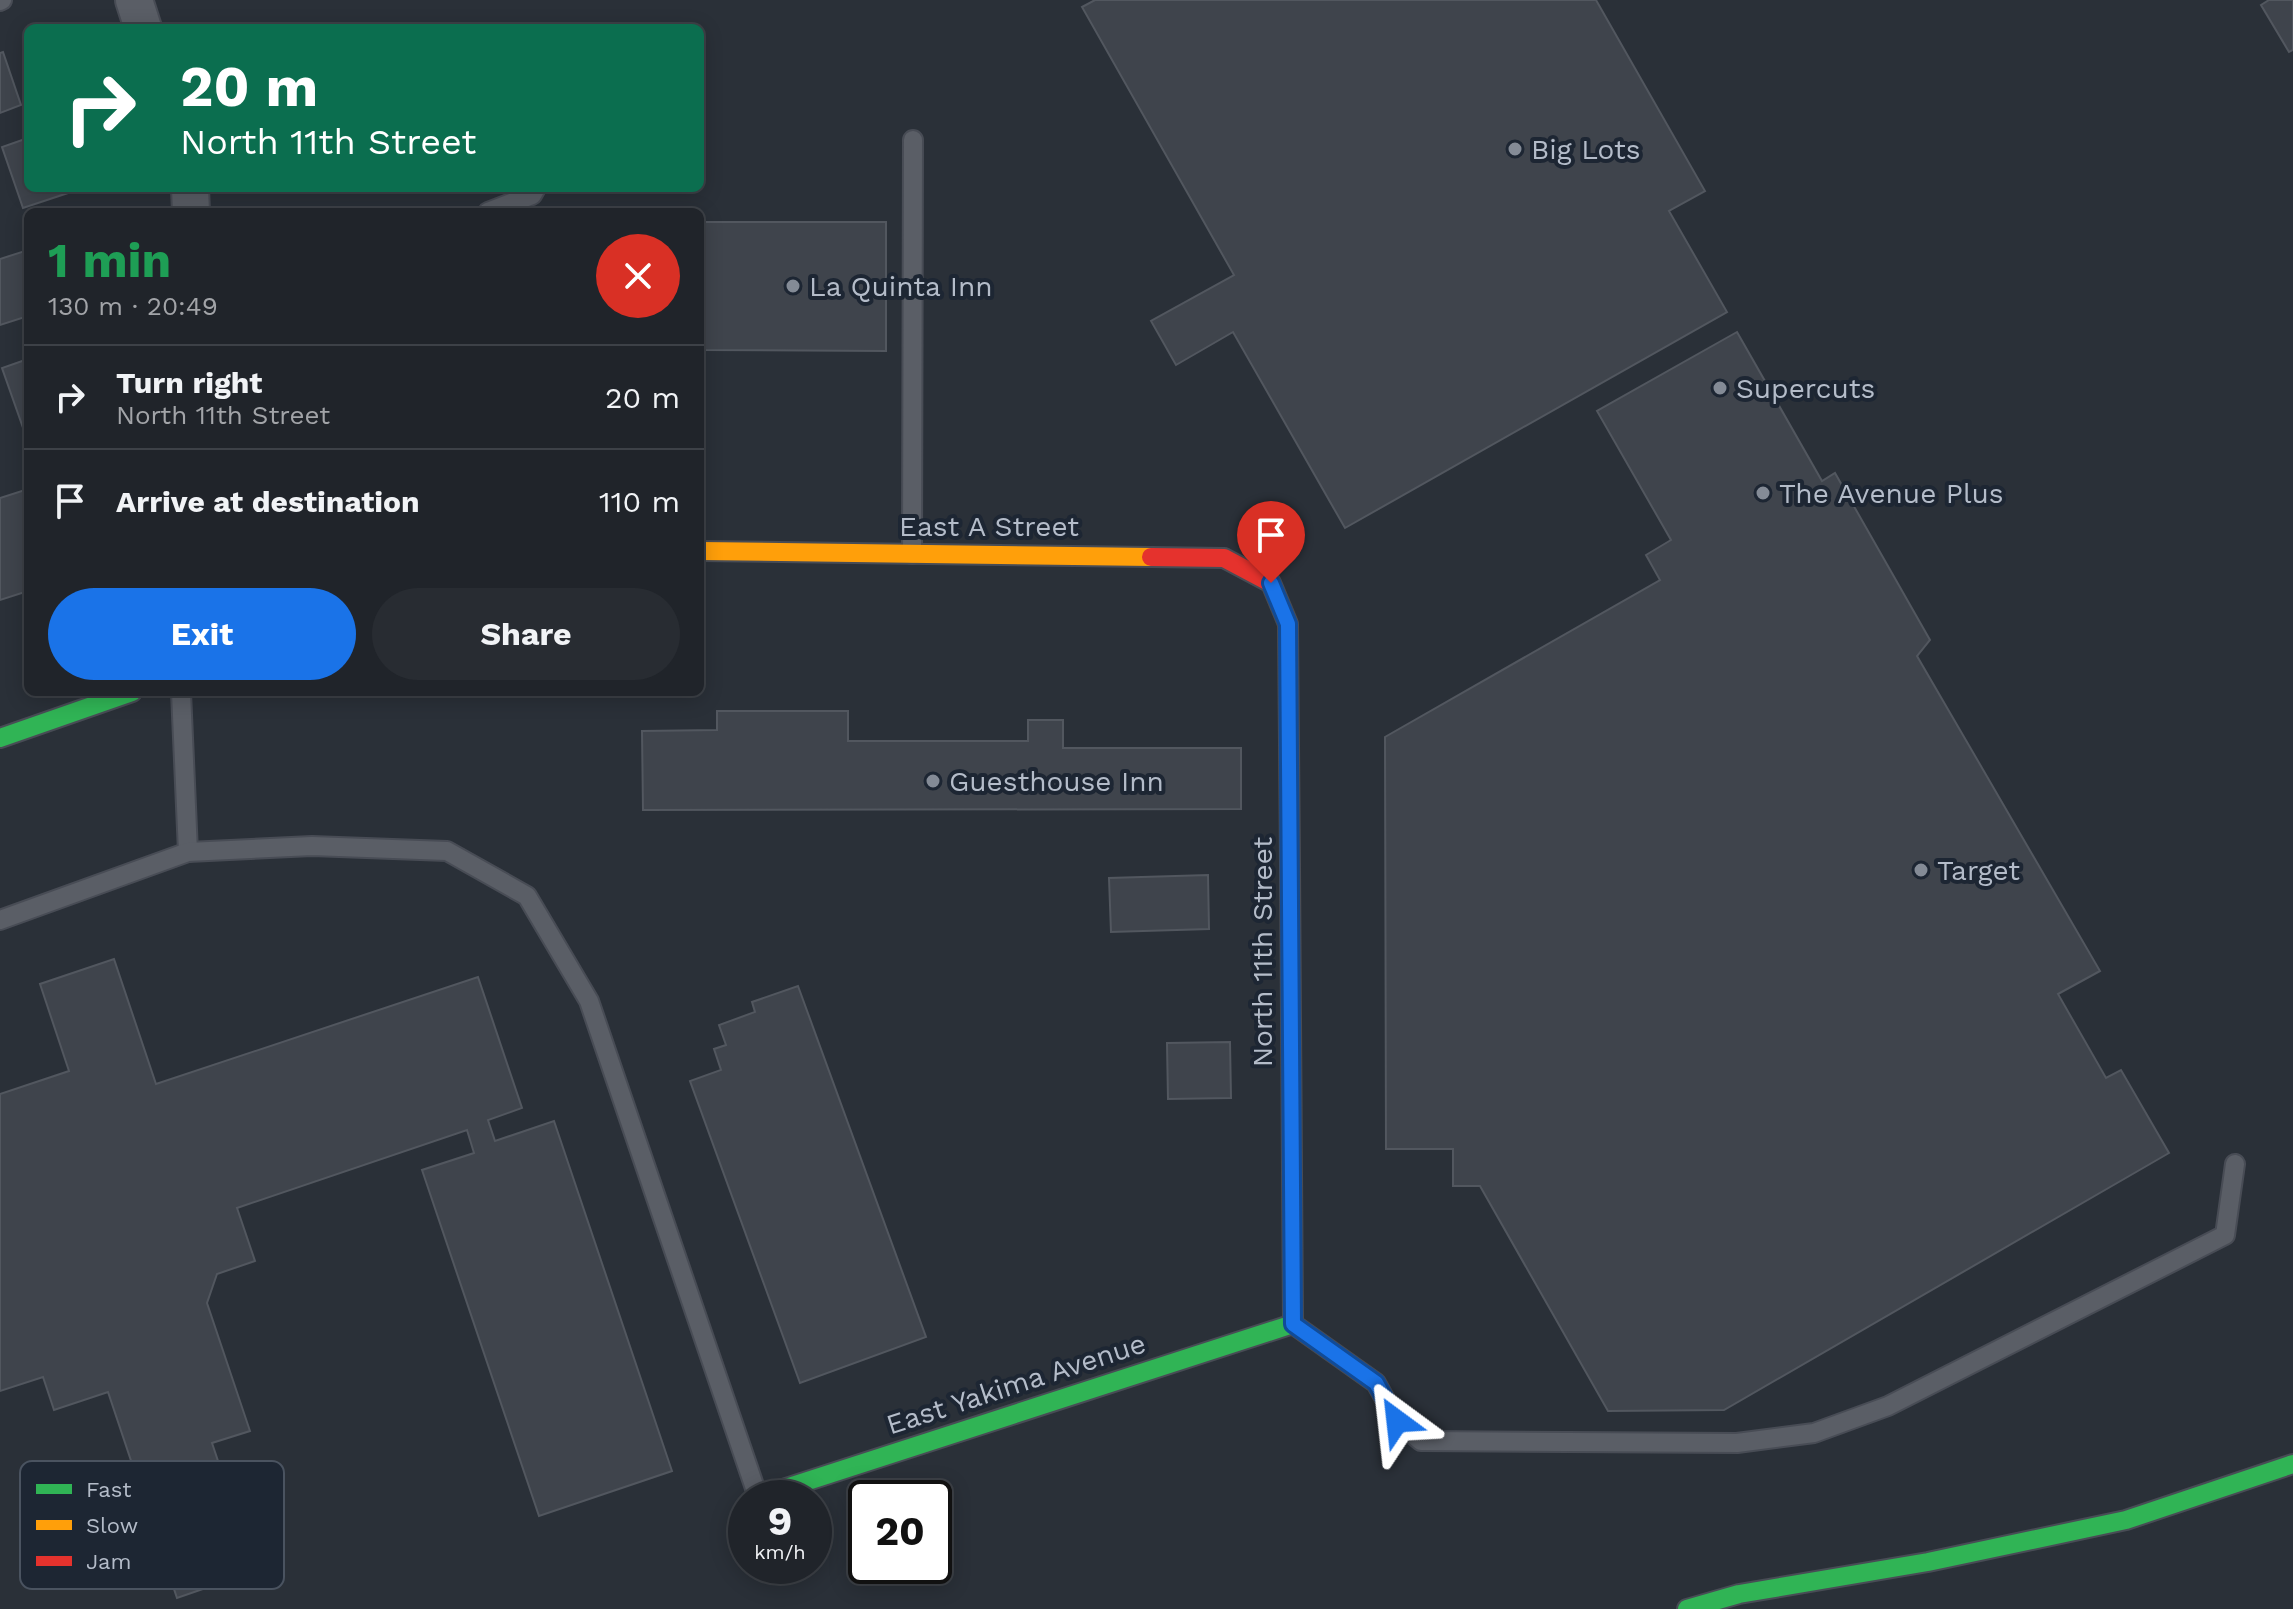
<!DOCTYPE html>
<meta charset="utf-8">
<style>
:root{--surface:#20242a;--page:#282c32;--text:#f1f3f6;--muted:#a2a4a8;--line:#3d4147;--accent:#1a73e8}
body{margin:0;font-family:"Work Sans",sans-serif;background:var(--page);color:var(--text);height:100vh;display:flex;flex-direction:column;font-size:30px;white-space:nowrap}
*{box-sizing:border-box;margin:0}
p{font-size:26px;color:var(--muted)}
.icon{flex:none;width:44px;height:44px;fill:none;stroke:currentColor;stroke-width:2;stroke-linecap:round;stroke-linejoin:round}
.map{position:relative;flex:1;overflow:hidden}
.panel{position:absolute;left:24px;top:208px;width:680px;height:488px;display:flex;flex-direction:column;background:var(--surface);border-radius:12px;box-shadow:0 4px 20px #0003,0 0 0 2px var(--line)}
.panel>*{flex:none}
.top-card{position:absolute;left:24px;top:24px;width:680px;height:168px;border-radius:12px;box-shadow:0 4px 20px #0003,0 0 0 2px var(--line);background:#0b6e4f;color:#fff;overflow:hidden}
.speed{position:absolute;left:728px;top:1480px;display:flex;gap:16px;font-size:40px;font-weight:700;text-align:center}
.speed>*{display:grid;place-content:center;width:104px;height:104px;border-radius:50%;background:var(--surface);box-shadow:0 4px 20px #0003,0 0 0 2px var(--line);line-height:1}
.speed small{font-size:20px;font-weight:400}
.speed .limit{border:4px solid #111;border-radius:12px;background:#fff;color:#111}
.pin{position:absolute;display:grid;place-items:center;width:68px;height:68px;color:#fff;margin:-82px -34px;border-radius:50% 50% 50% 0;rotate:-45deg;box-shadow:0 0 8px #0007}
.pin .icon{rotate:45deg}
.me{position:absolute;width:88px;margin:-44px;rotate:330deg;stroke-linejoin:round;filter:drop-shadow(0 0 6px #0008)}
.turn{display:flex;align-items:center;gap:28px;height:168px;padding:0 24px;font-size:36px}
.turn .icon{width:104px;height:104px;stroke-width:2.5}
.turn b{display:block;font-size:56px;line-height:68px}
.round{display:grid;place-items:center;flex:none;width:84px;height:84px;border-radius:42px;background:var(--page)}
.overview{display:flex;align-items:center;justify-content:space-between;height:136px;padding:0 24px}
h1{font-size:48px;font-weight:700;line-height:60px;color:#1e9e55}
.button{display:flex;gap:16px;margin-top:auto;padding:16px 24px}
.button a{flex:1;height:92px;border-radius:48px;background:var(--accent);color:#fff;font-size:32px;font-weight:700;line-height:92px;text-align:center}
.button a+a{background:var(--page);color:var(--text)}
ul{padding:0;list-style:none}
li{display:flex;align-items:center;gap:24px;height:104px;padding:0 24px;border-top:2px solid var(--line)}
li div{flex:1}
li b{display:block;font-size:30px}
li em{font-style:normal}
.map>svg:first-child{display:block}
.building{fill:#3f444c;stroke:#52575f;stroke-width:2}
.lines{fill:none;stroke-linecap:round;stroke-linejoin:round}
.lane-casing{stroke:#484c55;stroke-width:22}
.street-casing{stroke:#484c55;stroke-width:40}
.fast-casing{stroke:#484c55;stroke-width:22}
.slow-casing{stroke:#484c55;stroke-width:22}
.jam-casing{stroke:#484c55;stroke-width:22}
.lane{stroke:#5a5e66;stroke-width:18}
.street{stroke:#5a5e66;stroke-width:36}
.fast{stroke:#30b455;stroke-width:18}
.slow{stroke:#ff9f0a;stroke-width:18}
.jam{stroke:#e5322d;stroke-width:18}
.route-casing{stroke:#114b97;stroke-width:20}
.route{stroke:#1a73e8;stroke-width:14}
.poi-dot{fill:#848b96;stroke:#1d2633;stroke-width:3}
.labels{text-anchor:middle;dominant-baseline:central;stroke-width:8;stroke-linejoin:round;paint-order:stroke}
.poi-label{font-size:28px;fill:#b4bcc9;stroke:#1d2633;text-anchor:start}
.street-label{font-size:28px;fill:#b4bcc9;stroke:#1d2633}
.key{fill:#1d2633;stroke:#4a5360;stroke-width:2}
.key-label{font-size:22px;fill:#b4bcc9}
</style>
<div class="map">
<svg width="2293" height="1609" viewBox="0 0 2293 1609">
<rect width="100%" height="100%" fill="#2a3038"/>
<g class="building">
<polygon points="1095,0 1596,0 1705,191 1669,211 1727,312 1345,528 1233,332 1176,365 1151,321 1234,275 1082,7"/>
<polygon points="2269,0 2293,0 2293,50 2289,52 2261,5"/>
<polygon points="3,52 21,105 0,113 0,53"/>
<polygon points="28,138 28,188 70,188 71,192 23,208 2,147"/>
<polygon points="700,222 886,222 886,351 700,350"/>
<polygon points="28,250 28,316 0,325 0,259"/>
<polygon points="1737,332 1822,481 1835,473 1930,640 1917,656 2100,971 2058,994 2106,1078 2121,1070 2169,1153 1724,1410 1608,1411 1480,1186 1453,1186 1453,1149 1386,1149 1385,737 1660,580 1646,555 1671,540 1597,411"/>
<polygon points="28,359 28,442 2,368"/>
<polygon points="25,490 28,500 28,591 0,600 0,498"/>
<polygon points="717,711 848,711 848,741 1028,741 1028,720 1063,720 1063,748 1241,748 1241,809 643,810 642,731 717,730"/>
<polygon points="1208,875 1209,929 1111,932 1109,878"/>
<polygon points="114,959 156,1084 478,977 522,1108 488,1120 495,1141 554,1121 672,1471 539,1516 422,1170 474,1153 467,1130 237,1208 255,1261 217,1274 207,1303 250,1431 212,1443 255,1571 177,1598 108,1392 54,1410 43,1377 0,1391 0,1094 69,1071 40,984"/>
<polygon points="798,986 926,1337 800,1383 690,1081 721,1070 714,1049 726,1045 719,1025 755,1012 752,1002"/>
<polygon points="1230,1042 1231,1098 1168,1099 1167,1043"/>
</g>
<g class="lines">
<g class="lane-casing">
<g id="lane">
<polyline points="0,1 2,0"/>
<polyline points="488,212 532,195 536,188"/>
<polyline points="912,554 913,140"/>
<polyline points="181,692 188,852"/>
<polyline points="0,920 188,852 312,846 447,851 527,896 589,1001 758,1497"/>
<polyline points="1293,1324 1376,1383 1397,1421 1421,1441 1737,1443 1814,1433 1888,1406 2225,1235 2235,1164"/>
</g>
</g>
<g class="street-casing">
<g id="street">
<polyline points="134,0 143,28"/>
<polyline points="190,188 191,212"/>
</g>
</g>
<g class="fast-casing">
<g id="fast">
<polyline points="0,738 132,692"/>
<polyline points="758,1497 1293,1324 1290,866"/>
<polyline points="1687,1609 1739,1594 1928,1562 2126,1520 2293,1464"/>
</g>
</g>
<g class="slow-casing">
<polyline id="slow" points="700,551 1151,557"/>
</g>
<g class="jam-casing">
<polyline id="jam" points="1151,557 1224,558 1271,583 1288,624 1290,866"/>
</g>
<use href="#lane" class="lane"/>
<use href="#street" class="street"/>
<use href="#fast" class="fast"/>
<use href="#slow" class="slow"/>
<use href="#jam" class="jam"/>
</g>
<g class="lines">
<g class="route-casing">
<polyline id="route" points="1271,583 1288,624 1293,1324 1376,1383 1397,1421"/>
</g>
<use href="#route" class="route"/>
</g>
<g class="poi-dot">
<circle cx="1515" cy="149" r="8"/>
<circle cx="793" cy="286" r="8"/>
<circle cx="1720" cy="388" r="8"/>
<circle cx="1763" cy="493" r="8"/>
<circle cx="933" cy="781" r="8"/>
<circle cx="1921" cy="870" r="8"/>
</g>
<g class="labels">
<g class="poi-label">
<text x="1531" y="149">Big Lots</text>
<text x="809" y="286">La Quinta Inn</text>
<text x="1736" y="388">Supercuts</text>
<text x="1779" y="493">The Avenue Plus</text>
<text x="949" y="781">Guesthouse Inn</text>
<text x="1937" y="870">Target</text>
</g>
<g class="street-label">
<text x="989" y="526">East A Street</text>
<text transform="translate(1262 952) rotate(-90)">North 11th Street</text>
<text transform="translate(1016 1384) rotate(-18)">East Yakima Avenue</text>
</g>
</g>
<rect x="20" y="1461" width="264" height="128" rx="12" class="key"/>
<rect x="36" y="1484" width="36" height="10" fill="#30b455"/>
<rect x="36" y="1520" width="36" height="10" fill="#ff9f0a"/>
<rect x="36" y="1556" width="36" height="10" fill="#e5322d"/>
<g class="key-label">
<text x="86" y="1497">Fast</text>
<text x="86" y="1533">Slow</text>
<text x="86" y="1569">Jam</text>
</g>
</svg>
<div class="speed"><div>9<small>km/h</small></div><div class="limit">20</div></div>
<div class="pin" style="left:1271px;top:583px;background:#d93025"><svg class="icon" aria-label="arrive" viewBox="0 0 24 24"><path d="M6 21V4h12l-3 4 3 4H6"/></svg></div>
<svg class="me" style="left:1397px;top:1421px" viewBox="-20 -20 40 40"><path d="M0-17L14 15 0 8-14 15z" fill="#1a73e8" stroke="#fff" stroke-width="4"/></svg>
<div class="top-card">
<div class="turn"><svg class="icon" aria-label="right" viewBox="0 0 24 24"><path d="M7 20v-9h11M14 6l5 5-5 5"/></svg><div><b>20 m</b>North 11th Street</div></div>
</div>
<section class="panel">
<div class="overview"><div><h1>1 min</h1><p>130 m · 20:49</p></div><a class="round" style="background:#d93025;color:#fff"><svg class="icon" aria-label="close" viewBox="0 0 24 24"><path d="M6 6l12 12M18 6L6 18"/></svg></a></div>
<ul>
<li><svg class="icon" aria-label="right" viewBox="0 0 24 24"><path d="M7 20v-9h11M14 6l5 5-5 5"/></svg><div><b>Turn right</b><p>North 11th Street</p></div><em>20 m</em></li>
<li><svg class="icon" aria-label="arrive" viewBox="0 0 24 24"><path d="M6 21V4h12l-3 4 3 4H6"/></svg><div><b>Arrive at destination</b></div><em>110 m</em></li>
</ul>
<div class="button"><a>Exit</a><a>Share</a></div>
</section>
</div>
